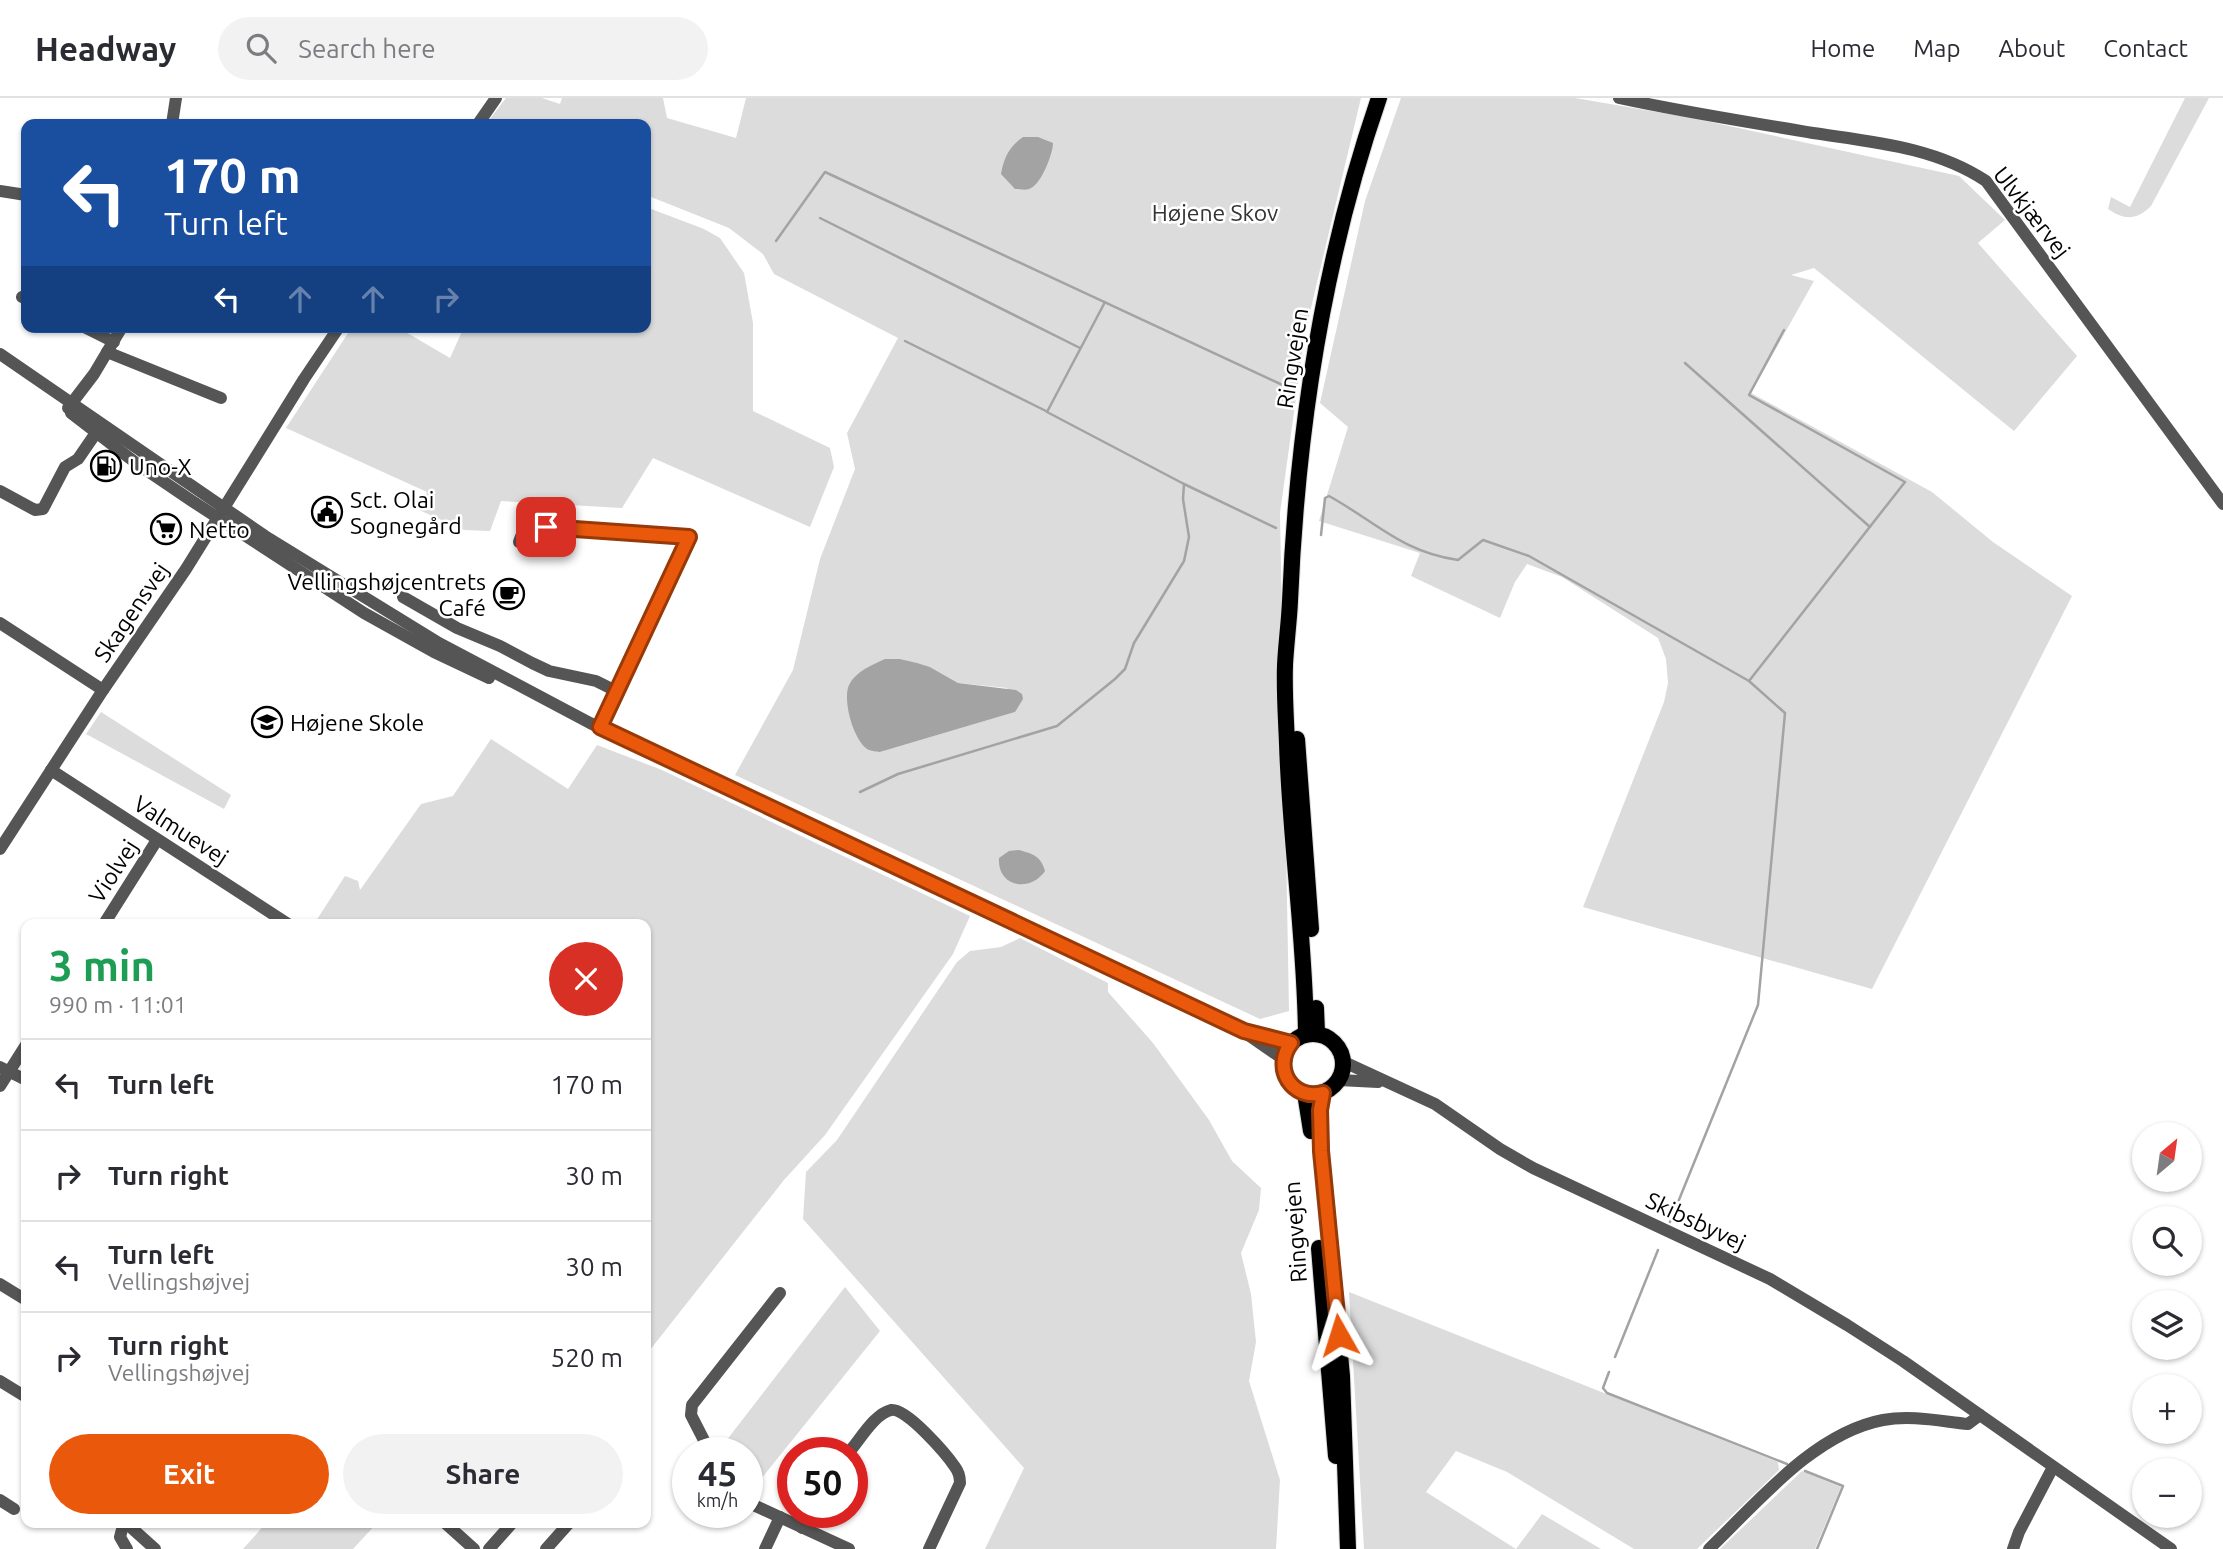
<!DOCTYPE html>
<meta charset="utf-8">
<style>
:root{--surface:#fff;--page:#f2f2f3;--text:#2b2b33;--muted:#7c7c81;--line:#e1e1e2;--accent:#ea580c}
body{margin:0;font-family:Ubuntu,sans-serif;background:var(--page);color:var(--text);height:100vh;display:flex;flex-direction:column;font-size:26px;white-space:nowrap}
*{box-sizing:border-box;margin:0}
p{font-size:23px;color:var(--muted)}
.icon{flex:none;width:38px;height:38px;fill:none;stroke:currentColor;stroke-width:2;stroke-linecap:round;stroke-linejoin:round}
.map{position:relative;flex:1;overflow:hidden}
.drawer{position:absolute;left:21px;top:821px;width:630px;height:609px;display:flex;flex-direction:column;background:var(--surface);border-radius:14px;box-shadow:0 2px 5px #0004}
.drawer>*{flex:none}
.top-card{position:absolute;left:21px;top:21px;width:630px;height:214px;border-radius:14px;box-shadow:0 2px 5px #0004;background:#1a4fa0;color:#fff;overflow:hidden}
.needle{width:46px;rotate:29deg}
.buttons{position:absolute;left:2132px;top:1024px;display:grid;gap:14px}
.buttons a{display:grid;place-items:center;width:70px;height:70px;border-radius:50%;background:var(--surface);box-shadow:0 2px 5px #0004;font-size:35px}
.speed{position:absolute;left:672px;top:1339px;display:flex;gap:14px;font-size:35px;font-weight:700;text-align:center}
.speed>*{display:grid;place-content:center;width:91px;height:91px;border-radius:50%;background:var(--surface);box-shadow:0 2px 5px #0004;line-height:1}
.speed small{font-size:18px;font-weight:400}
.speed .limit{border:10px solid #d22;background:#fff;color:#111}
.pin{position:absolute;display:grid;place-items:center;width:60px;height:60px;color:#fff;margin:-30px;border-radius:14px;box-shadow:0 4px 10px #0006}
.me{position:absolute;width:77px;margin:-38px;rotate:354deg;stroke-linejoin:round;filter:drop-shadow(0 0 5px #0008)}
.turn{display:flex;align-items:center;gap:24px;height:147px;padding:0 28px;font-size:32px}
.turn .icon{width:91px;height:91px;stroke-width:2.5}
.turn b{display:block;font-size:49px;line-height:60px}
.lanes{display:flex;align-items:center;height:66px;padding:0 28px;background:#0003;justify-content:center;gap:35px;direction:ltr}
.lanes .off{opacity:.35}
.round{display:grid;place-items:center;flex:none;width:74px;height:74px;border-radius:37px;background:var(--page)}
.summary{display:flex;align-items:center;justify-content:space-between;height:119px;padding:0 28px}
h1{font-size:42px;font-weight:700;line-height:52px;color:#1e9e55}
.action{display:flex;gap:14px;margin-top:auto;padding:14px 28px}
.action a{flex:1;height:80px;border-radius:42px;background:var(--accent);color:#fff;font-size:28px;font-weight:700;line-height:80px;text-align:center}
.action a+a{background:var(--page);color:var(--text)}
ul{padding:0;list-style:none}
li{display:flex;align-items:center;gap:21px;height:91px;padding:0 28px;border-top:2px solid var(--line)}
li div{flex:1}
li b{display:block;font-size:26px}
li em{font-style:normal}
header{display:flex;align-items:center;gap:42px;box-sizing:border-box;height:98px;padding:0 35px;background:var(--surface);border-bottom:2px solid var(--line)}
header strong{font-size:33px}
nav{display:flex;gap:38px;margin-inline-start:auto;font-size:24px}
.search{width:490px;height:63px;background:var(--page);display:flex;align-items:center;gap:18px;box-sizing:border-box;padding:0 24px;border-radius:38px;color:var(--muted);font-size:26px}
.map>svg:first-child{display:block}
.green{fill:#dcdcdc;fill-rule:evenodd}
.water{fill:#a3a3a3}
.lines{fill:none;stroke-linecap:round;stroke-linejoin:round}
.stream{stroke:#a3a3a3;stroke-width:2.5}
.major-casing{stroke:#dbdbdb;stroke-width:18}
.minor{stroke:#555;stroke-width:12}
.major{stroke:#000;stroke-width:16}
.route-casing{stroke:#983908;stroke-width:18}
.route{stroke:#ea580c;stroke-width:12}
.labels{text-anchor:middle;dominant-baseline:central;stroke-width:5;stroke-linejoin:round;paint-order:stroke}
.park-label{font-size:23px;fill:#333;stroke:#fff}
.street-label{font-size:23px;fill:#000;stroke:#fff}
.poi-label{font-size:23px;fill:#000;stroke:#fff;text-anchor:start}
</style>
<header>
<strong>Headway</strong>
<div class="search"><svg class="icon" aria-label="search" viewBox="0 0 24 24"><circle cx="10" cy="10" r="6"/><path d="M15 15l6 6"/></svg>Search here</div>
<nav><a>Home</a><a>Map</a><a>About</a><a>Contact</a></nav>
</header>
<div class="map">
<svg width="2223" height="1451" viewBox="0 0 2223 1451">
<rect width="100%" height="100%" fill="#fff"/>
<g class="green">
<path d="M506 0H542L560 6 562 0H663L667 20 736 40 746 0H1361L1305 235 1280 415 1289 913 1260 921 735 677 793 572 820 461 855 371 847 335 898 240 774 176 763 156 729 130 646 97V26H486ZM900 561 930 569 958 585 1007 590 1015 614 880 654C854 651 851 622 847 601Z"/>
<polygon points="1401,0 1575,0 1692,20 1959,78 2005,122 1978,145 2077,258 2014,333 1814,170 1791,177 1814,183 1751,295 1932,394 1993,444 2072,498 1872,891 1583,809 1664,604 1668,585 1666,561 1658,540 1562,479 1527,466 1515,484 1500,520 1411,478 1420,455 1319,423 1348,329 1320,305 1365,103"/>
<path d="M2185 0H2209L2151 108C2136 123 2124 122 2108 111L2111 99 2130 109Z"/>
<polygon points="646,109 704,131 720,140 744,175 753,225 753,313 830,350 834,369 810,429 653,360 622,410 501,403 490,433 464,432 419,412 427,394 286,330 352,229 397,229 450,260 464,229 646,229"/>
<polygon points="101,614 231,697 224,711 86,636"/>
<polygon points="491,641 568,691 597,647 662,672 970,818 953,856 825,1037 784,1082 646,1257 646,826 314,826 345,778 358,783 360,792 421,706 453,698"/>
<polygon points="1020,840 1108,885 1108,894 1153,945 1209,1022 1232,1063 1261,1090 1259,1112 1241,1155 1251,1196 1256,1244 1249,1283 1280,1382 1276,1451 985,1451 1024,1370 803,1121 806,1074 837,1042 957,864 970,853 1001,849"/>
<polygon points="845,1189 880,1233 749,1396 747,1393 747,1354 721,1354 719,1352"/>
<polygon points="1349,1194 1778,1364 1779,1372 1697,1451 1634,1451 1507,1374 1456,1353 1426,1394 1516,1451 1542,1416 1601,1451 1364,1451"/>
<polygon points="1802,1373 1841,1389 1815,1451 1720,1451"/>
<polygon points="267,1424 377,1424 377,1425 353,1451 243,1451"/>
</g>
<g class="water">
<path d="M1023 39H1038L1053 45C1053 56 1041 86 1031 90 1027 93 1020 91 1015 91L1001 76C1004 59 1009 49 1023 39Z"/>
<path d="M885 561H900L917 565 930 569 958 585 1016 592 1022 596 1023 601 1015 614 880 654C878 654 872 653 869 652 854 645 842 602 849 587 856 573 872 567 885 561Z"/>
<path d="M1019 752C1033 756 1041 758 1045 773 1030 795 997 789 999 760L1009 753Z"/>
</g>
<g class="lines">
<g class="stream">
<polyline points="820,120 1080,250"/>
<polyline points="776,143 825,74 1289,290"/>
<polyline points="1105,204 1047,314 1184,386 1276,430"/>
<polyline points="905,243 1046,313"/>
<polyline points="1685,265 1870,429"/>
<path d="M1321 437 1325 400 1329 398C1376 424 1402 454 1458 462L1483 442 1529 458 1749 583 1785 615 1758 907 1670 1124"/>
<polyline points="1749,583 1905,384 1749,297 1784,232"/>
<polyline points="860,694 898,676 1057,628 1115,581 1125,571 1134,545 1184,463 1189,439 1183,401 1184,386"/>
<polyline points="1615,1259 1658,1152"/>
<polyline points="1609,1274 1603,1290 1607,1295 1787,1366"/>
<polyline points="1805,1373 1843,1388 1817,1451"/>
</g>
<g class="major-casing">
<g id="major">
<polyline points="1297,641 1311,831"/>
<polyline points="1316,910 1317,935"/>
<circle cx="1313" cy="966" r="30"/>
<path d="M1306 936C1305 839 1290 743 1287 646 1286 620 1284 593 1285 567 1286 546 1289 525 1290 503 1297 333 1323 162 1379 0"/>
<polyline points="1305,995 1311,1033"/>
<polyline points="1323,995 1320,1012 1321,1053 1342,1278 1348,1451"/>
<polyline points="1319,1150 1336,1358"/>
</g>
</g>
<g class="minor">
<path d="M1619 0C1683 14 1748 24 1813 35 1873 44 1935 49 1986 83L2223 406"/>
<polyline points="172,26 176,0"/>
<polyline points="478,26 496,0"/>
<polyline points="0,93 26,97"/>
<polyline points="22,199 26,201"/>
<polyline points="84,229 114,244"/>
<polyline points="107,254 221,300"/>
<polyline points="0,256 265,438 439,545 590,625 1244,934 1283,961"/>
<polyline points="68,310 94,276 122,229"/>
<polyline points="71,315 136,365 192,403 364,515 434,554 489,580"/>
<polyline points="0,393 35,412 43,411 65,369 78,361 100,329"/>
<polyline points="519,444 524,431 530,429 689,439 600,629"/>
<polyline points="403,499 457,530 500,548 532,565 549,573 596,583 616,593"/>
<polyline points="0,525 103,592"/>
<polyline points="51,672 288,826"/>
<polyline points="0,751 103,592 186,471 304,281 339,229"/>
<polyline points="104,826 157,742"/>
<polyline points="1250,935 1291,945"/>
<polyline points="1344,964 1435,1006 1500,1051 1533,1070 1770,1181 1847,1227 1903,1263 2171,1451"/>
<polyline points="0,969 26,982"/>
<polyline points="1339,982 1378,984"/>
<polyline points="0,988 26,947"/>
<polyline points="0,1186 26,1202"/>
<polyline points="0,1283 26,1299"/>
<polyline points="710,1354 691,1317 692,1307 780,1195"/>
<path d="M849 1354C860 1342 874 1316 891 1312 906 1309 947 1357 955 1369 959 1374 960 1379 960 1385L929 1451"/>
<polyline points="0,1402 14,1411"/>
<polyline points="747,1404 849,1451"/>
<polyline points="124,1424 120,1439 127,1451"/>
<polyline points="125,1424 155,1451"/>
<polyline points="444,1424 474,1451"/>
<polyline points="802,1430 810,1414"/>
<polyline points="489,1451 513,1424"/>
<polyline points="546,1451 570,1424"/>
<polyline points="765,1451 780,1419"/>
<path d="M1709 1451C1757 1405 1814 1335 1883 1322 1911 1317 1939 1323 1968 1326L1980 1317"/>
<polyline points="2013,1451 2019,1434 2053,1369"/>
</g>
<use href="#major" class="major"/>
</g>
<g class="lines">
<g class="route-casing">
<path id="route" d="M546 429 689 439 600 629 1244 933 1291 945C1272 970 1292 1003 1323 995L1320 1012 1321 1053 1339 1237"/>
</g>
<use href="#route" class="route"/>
</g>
<defs>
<g id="fuel-ring" transform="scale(1.575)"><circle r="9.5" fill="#fff" stroke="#000" stroke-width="1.5"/><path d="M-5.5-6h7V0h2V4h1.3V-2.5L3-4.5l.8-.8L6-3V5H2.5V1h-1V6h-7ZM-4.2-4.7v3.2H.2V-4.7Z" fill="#000"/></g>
<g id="civic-ring" transform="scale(1.575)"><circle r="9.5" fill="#fff" stroke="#000" stroke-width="1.5"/><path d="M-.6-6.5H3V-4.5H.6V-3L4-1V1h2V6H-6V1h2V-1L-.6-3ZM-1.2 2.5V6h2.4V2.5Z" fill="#000"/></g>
<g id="supermarket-ring" transform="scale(1.575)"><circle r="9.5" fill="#fff" stroke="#000" stroke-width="1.5"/><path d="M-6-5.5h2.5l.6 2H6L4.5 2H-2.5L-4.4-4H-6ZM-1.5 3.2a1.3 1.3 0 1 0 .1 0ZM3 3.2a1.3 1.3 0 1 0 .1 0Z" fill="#000"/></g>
<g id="cafe-ring" transform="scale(1.575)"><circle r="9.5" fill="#fff" stroke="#000" stroke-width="1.5"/><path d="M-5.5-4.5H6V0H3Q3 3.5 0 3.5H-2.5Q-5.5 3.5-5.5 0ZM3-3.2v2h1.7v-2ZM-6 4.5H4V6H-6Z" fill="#000"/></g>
<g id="school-ring" transform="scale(1.575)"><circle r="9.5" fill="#fff" stroke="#000" stroke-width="1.5"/><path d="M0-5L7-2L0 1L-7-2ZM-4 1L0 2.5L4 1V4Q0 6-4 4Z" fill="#000"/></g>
</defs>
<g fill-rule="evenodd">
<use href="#fuel-ring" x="106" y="368"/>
<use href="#civic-ring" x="327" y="414"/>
<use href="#supermarket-ring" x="166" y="431"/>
<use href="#cafe-ring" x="509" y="496"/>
<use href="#school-ring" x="267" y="624"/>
</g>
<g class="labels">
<g class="park-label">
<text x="1215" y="114">Højene Skov</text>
</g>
<g class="street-label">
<text transform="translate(2032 114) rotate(52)">Ulvkjærvej</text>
<text transform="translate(1292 260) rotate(-81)">Ringvejen</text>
<text transform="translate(131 514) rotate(-56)">Skagensvej</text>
<text transform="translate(181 732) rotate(33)">Valmuevej</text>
<text transform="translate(113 773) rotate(-57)">Violvej</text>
<text transform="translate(1696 1123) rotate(25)">Skibsbyvej</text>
<text transform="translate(1295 1134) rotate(-94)">Ringvejen</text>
</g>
<g class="poi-label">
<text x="129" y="368">Uno-X</text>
<text x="350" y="401">Sct. Olai<tspan x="350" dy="26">Sognegård</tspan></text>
<text x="189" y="431">Netto</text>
<text x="486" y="483" text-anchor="end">Vellingshøjcentrets<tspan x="486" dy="26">Café</tspan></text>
<text x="290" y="624">Højene Skole</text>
</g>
</g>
</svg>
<div class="buttons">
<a><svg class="needle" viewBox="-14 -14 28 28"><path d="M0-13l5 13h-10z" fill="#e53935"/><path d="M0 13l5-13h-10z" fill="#7c7c81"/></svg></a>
<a><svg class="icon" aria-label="search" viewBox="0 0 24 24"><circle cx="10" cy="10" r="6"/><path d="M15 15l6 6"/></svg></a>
<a><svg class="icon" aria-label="layers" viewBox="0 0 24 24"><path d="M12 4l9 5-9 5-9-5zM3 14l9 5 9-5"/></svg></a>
<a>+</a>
<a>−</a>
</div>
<div class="speed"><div>45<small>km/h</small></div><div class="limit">50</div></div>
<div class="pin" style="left:546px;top:429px;background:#d93025"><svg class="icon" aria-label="arrive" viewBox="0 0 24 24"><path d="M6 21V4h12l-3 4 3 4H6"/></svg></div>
<svg class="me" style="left:1339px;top:1237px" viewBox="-20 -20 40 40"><path d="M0-17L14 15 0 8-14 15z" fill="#ea580c" stroke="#fff" stroke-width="4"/></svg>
<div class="top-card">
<div class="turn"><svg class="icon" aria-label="left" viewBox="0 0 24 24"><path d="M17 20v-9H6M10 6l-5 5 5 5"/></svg><div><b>170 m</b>Turn left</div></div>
<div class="lanes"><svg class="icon" aria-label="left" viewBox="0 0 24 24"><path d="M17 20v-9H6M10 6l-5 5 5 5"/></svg><svg class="icon off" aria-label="ahead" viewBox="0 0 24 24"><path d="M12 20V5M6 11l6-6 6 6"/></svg><svg class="icon off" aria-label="ahead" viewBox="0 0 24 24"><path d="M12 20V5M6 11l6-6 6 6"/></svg><svg class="icon off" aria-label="right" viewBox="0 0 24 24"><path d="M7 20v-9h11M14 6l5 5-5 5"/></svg></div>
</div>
<section class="drawer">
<div class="summary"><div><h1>3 min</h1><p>990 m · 11:01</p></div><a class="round" style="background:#d93025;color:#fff"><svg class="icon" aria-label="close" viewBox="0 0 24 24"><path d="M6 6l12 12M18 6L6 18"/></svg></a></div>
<ul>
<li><svg class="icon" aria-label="left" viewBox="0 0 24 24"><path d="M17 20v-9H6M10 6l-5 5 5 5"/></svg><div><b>Turn left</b></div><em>170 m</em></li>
<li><svg class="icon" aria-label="right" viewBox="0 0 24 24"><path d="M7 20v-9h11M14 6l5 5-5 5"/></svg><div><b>Turn right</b></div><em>30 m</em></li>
<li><svg class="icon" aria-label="left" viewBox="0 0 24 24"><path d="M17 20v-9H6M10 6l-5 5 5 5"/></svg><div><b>Turn left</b><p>Vellingshøjvej</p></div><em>30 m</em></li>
<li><svg class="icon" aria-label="right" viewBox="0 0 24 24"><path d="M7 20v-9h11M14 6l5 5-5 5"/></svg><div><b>Turn right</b><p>Vellingshøjvej</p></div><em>520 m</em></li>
</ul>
<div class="action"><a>Exit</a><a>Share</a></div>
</section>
</div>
